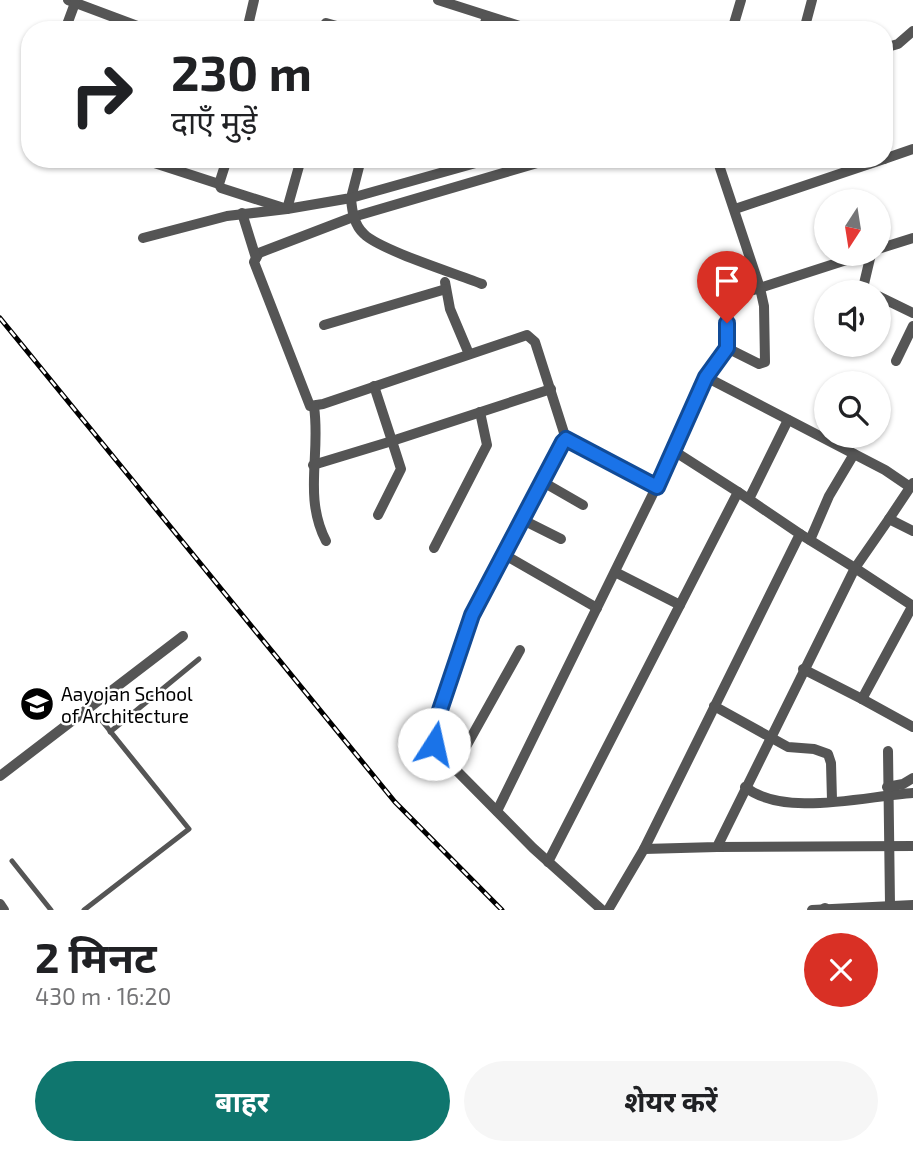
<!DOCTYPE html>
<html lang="hi">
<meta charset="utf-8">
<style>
:root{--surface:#fff;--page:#f6f6f6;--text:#202124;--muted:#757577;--accent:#0f766e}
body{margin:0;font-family:"Exo 2","Noto Sans Devanagari",sans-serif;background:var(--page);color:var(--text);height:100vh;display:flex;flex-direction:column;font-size:26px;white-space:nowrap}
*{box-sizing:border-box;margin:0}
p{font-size:23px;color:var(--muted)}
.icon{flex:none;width:38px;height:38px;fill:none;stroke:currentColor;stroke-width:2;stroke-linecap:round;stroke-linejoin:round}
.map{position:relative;height:910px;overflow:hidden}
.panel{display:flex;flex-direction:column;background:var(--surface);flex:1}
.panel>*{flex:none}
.hud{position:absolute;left:21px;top:21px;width:872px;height:147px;border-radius:28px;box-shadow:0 2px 5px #0004;background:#fff;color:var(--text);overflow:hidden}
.needle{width:46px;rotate:192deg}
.controls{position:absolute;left:814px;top:189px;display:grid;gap:14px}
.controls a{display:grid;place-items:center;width:77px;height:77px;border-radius:50%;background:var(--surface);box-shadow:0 2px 5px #0004;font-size:35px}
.pin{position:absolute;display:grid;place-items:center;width:60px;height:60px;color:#fff;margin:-72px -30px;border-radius:50% 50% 50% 0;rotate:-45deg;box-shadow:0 0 7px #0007}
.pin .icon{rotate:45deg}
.me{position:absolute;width:77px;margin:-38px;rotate:10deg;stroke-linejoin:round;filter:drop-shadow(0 0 5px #0008)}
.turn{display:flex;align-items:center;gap:24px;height:147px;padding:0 35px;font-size:32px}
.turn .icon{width:91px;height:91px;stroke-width:2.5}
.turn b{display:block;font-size:49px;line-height:60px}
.round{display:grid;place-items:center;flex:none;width:74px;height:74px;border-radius:37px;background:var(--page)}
.headline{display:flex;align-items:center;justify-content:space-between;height:119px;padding:0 35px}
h1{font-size:42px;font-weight:700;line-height:52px}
.button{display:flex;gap:14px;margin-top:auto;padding:14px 35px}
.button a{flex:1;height:80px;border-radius:42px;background:var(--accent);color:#fff;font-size:28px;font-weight:700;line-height:80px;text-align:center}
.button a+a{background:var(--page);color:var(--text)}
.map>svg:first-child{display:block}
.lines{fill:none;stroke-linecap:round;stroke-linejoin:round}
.service{stroke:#555;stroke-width:5}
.minor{stroke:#555;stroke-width:10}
.tertiary{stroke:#555;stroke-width:12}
.rail-casing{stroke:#000;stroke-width:5}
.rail{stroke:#fff;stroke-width:2.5;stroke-dasharray:8;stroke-linecap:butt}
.route-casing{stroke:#114b97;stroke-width:18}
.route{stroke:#1a73e8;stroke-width:12}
.labels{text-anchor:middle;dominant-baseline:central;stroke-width:5;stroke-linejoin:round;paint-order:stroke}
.poi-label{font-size:19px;fill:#000;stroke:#fff;text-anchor:start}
</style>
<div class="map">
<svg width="913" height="910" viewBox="0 0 913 910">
<rect width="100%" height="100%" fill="#fff"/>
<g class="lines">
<g class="service">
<polyline points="110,732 199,659"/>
<polyline points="12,861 51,910"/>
<polyline points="84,910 189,829 102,721"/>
</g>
<g class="minor">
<polyline points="68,0 148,30"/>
<polyline points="438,0 532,30"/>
<polyline points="733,27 741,0"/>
<polyline points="65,30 75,3"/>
<polyline points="247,30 254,0"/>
<polyline points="321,30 326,23 351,30"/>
<polyline points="483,30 487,16"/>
<polyline points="804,30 812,0"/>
<polyline points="884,48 898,44 913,31"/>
<polyline points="142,159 219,184"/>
<polyline points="227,159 219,184 221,188 287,209 351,198 361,159"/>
<polyline points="551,159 353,217 259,253 254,262 310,406 323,404 527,335 535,342 566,439"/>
<polyline points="717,159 760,288 865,254"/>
<polyline points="884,159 913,149"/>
<polyline points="735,209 884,159"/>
<polyline points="242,213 256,258"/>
<polyline points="143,238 227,216 287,209 301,159"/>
<polyline points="878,249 913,238"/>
<polyline points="445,282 450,309 469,354"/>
<path d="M482 284C457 274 380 250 364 234 354 225 352 211 351 198L490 159"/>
<polyline points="871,292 863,288 871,254"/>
<polyline points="878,296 913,313"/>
<polyline points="324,325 446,289"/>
<polyline points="896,361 913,326"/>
<polyline points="706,377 885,470 910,487"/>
<polyline points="374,386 392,441 551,389"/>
<path d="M314 407C321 453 303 497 326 541"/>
<polyline points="674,451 706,377 727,348 727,298 760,288 764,306 765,362 759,364 727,348"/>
<polyline points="313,465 392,441 401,469 378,515"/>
<polyline points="543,482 583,505"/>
<polyline points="749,499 788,420"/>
<polyline points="889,519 913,483"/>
<polyline points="523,520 561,539"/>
<polyline points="913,531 889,519 855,568 913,606"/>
<polyline points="810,540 829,496 854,454"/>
<polyline points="434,548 487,445 480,412"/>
<polyline points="505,555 597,608"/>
<polyline points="615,572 680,605"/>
<polyline points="913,605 862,699 913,727"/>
<polyline points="520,650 454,768 533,848 602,910"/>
<polyline points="803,669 862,699"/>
<polyline points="714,706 788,747 814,749 828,754 831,763 832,800"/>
<polyline points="888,751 890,904"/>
<polyline points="454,768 434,742 439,713 472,615 563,442 566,439 657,487"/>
<polyline points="0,776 183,636"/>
<path d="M745 787C785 818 865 796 913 793"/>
<polyline points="887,787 903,784 913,778"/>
<polyline points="497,811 674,451 738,492 548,862"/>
<polyline points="717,847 913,846"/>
<polyline points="644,849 717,847 855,568 800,534"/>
<polyline points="0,904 4,910"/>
<polyline points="608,910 644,849 800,534 738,492"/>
<polyline points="812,910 913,905"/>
</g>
<polyline class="tertiary" points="825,909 826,910"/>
<g class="rail-casing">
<polyline id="rail" points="0,318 395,802 502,910"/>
</g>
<use href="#rail" class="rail"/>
</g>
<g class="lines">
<g class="route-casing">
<polyline id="route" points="434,744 439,713 472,615 563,442 566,439 657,487 706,377 727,348 727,323"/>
</g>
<use href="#route" class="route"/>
</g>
<defs>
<g id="university-disc" transform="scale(1.75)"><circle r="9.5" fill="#000" stroke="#fff"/><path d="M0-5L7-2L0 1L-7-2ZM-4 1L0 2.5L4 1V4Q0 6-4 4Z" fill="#fff"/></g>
</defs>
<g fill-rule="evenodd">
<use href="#university-disc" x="37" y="704"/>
</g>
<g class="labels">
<g class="poi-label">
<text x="61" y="693">Aayojan School<tspan x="61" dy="22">of Architecture</tspan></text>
</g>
</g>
</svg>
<div class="controls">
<a><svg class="needle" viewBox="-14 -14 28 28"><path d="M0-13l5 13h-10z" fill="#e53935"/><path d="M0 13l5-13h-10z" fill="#757577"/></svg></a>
<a><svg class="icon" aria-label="sound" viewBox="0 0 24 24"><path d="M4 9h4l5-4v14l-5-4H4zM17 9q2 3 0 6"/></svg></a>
<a><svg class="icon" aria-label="search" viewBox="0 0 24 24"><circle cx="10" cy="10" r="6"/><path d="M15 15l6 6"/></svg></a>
</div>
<div class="pin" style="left:727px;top:323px;background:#d93025"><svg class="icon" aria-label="arrive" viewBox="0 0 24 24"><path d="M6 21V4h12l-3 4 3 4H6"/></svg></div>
<svg class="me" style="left:434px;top:744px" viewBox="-20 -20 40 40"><circle r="19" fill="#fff"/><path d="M0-13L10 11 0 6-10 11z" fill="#1a73e8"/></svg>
<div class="hud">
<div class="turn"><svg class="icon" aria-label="right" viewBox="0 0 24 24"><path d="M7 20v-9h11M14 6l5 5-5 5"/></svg><div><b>230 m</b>दाएँ मुड़ें</div></div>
</div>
</div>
<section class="panel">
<div class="headline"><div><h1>2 मिनट</h1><p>430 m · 16:20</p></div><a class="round" style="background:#d93025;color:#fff"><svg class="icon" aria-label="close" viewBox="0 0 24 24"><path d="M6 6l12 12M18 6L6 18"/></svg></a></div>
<div class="button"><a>बाहर</a><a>शेयर करें</a></div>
</section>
